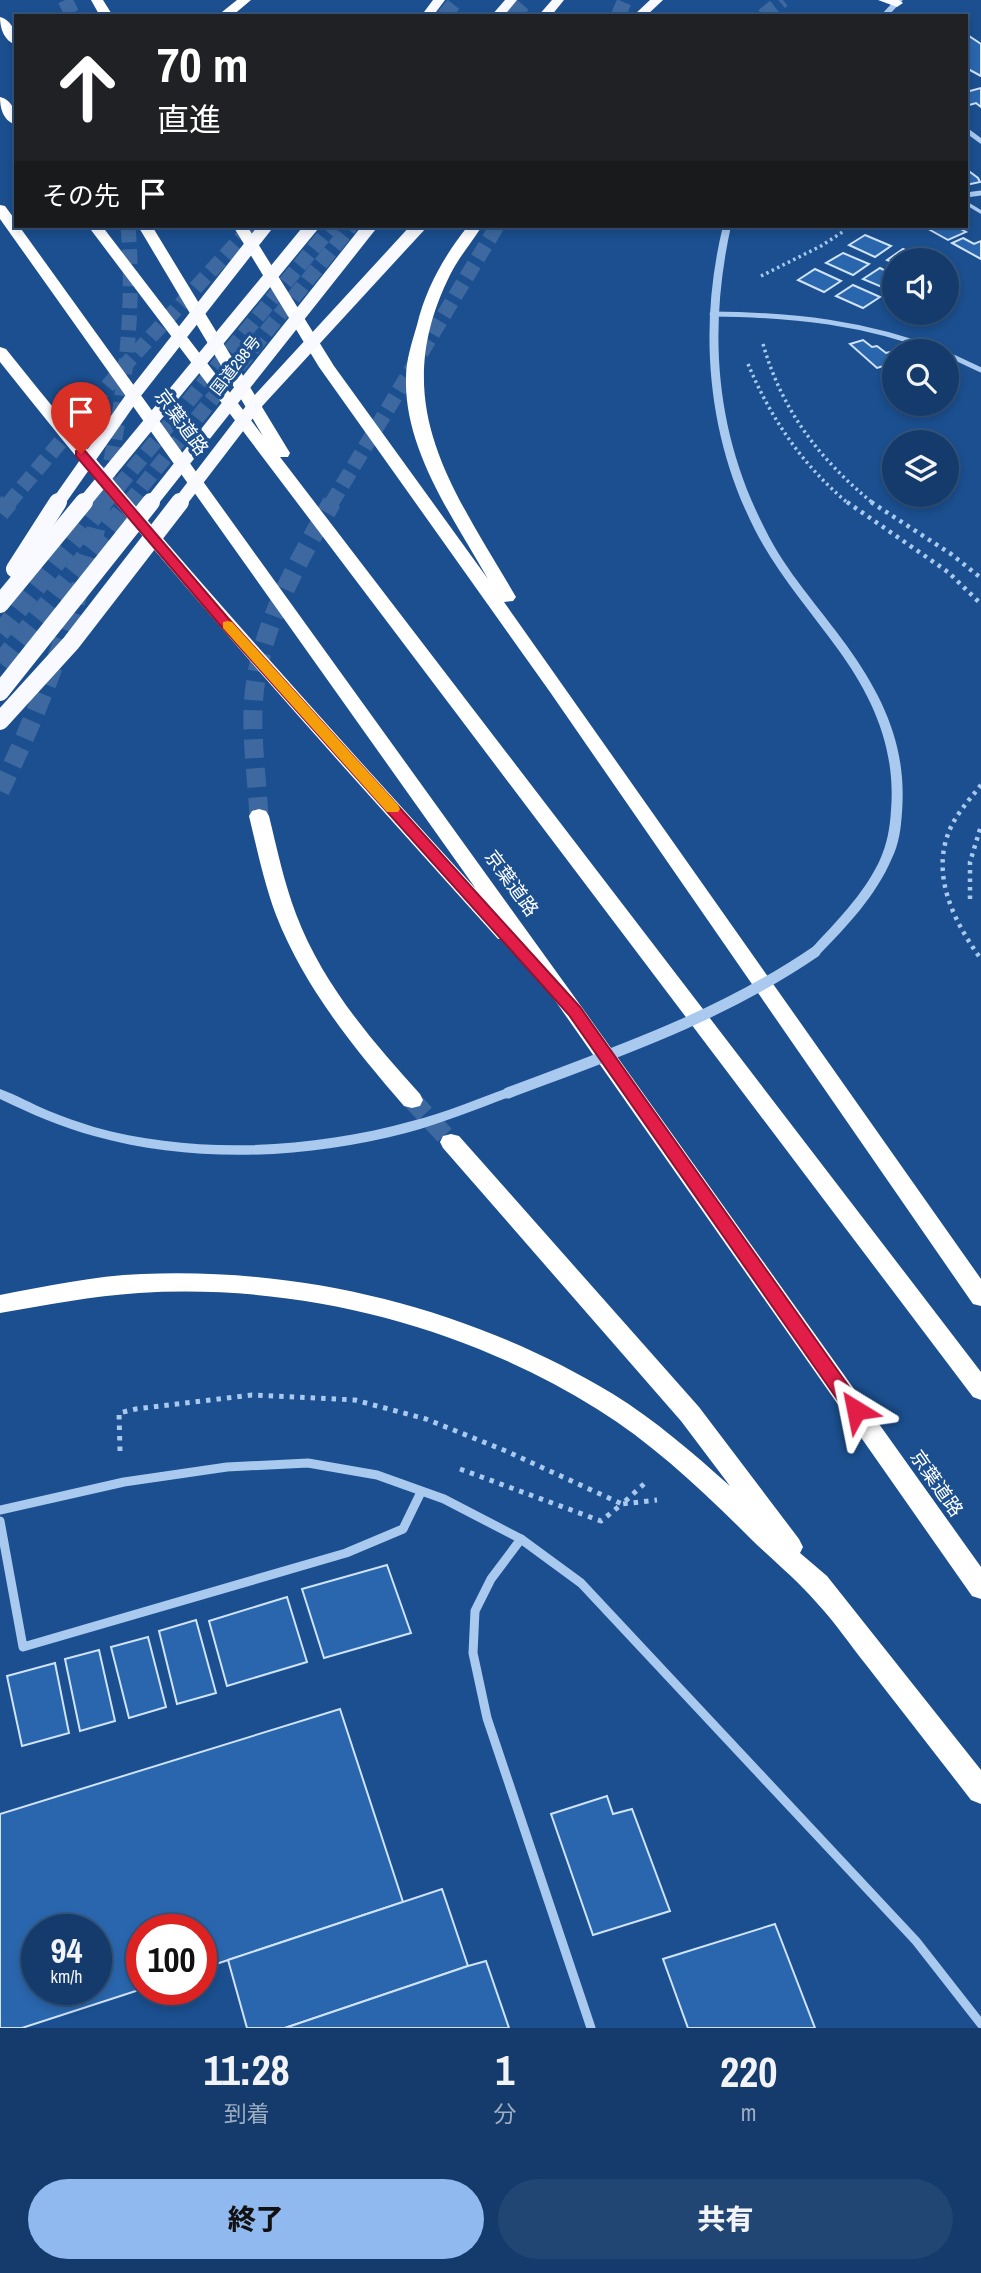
<!DOCTYPE html>
<html lang="ja">
<meta charset="utf-8">
<style>
:root{--surface:#143b6b;--page:#214673;--text:#f1f3f6;--muted:#9dadc1;--line:#33557e;--accent:#90b9f0}
body{margin:0;font-family:"Archivo Narrow","Noto Sans JP",sans-serif;background:var(--page);color:var(--text);height:100vh;display:flex;flex-direction:column;font-size:26px;white-space:nowrap}
*{box-sizing:border-box;margin:0}
p{font-size:23px;color:var(--muted)}
.icon{flex:none;width:38px;height:38px;fill:none;stroke:currentColor;stroke-width:2;stroke-linecap:round;stroke-linejoin:round}
.map{position:relative;height:2028px;overflow:hidden}
.drawer{display:flex;flex-direction:column;background:var(--surface);flex:1}
.drawer>*{flex:none}
.hud{position:absolute;left:14px;top:14px;width:954px;height:214px;border-radius:0px;box-shadow:0 4px 10px #0003,0 0 0 2px var(--line);background:#202124;color:#fff;overflow:hidden}
.fabs{position:absolute;left:882px;top:248px;display:grid;gap:14px}
.fabs a{display:grid;place-items:center;width:77px;height:77px;border-radius:50%;background:var(--surface);box-shadow:0 4px 10px #0003,0 0 0 2px var(--line);font-size:35px}
.speed{position:absolute;left:21px;top:1914px;display:flex;gap:14px;font-size:35px;font-weight:700;text-align:center}
.speed>*{display:grid;place-content:center;width:91px;height:91px;border-radius:50%;background:var(--surface);box-shadow:0 4px 10px #0003,0 0 0 2px var(--line);line-height:1}
.speed small{font-size:18px;font-weight:400}
.speed .limit{border:10px solid #d22;background:#fff;color:#111}
.pin{position:absolute;display:grid;place-items:center;width:60px;height:60px;color:#fff;margin:-72px -30px;border-radius:50% 50% 50% 0;rotate:-45deg;box-shadow:0 0 7px #0007}
.pin .icon{rotate:45deg}
.me{position:absolute;width:77px;margin:-38px;rotate:325deg;stroke-linejoin:round;filter:drop-shadow(0 0 5px #0008)}
.turn{display:flex;align-items:center;gap:24px;height:147px;padding:0 28px;font-size:32px}
.turn .icon{width:91px;height:91px;stroke-width:2.5}
.turn b{display:block;font-size:49px;line-height:60px}
.then{display:flex;align-items:center;height:66px;padding:0 28px;background:#0003;gap:14px;font-size:26px}
.eta{display:flex;justify-content:space-evenly;align-items:center;height:119px;text-align:center}
.eta b{font-size:42px;font-weight:800;line-height:49px}
.button{display:flex;gap:14px;margin-top:auto;padding:14px 28px}
.button a{flex:1;height:80px;border-radius:42px;background:var(--accent);color:#111;font-size:28px;font-weight:800;line-height:80px;text-align:center}
.button a+a{background:var(--page);color:var(--text)}
.map>svg:first-child{display:block}
.building{fill:#2a66ad;stroke:#cfe3fa;stroke-width:2;fill-rule:evenodd}
.lines{fill:none;stroke-linecap:round;stroke-linejoin:round}
.motorway-tunnel-far1{stroke:#3d69a0;stroke-width:15;stroke-dasharray:15 7;stroke-linecap:butt}
.motorway-tunnel{stroke:#3d69a0;stroke-width:19;stroke-dasharray:19 10;stroke-linecap:butt}
.path-far2{stroke:#a9c9ee;stroke-width:3.5;stroke-dasharray:2.5 3.5;stroke-linecap:butt}
.path-far1{stroke:#a9c9ee;stroke-width:4.5;stroke-dasharray:3.5 5;stroke-linecap:butt}
.path{stroke:#a9c9ee;stroke-width:5;stroke-dasharray:4.5 6;stroke-linecap:butt}
.service{stroke:#a9c9ee;stroke-width:3.5}
.minor-far1{stroke:#a9c9ee;stroke-width:5}
.minor{stroke:#a9c9ee;stroke-width:9}
.tertiary{fill:#a9c9ee;fill-rule:evenodd}
.trunk{fill:#f8faff;fill-rule:evenodd}
.motorway{fill:#fff;fill-rule:evenodd}
.tertiary-bridge{stroke:#a9c9ee;stroke-width:11}
.trunk-bridge-far1{stroke:#f8faff;stroke-width:13}
.trunk-bridge{stroke:#f8faff;stroke-width:18}
.route{fill:#e11d48;stroke:#92132f;stroke-width:2}
.slow{fill:#f59e0b}
.labels{text-anchor:middle;dominant-baseline:central;stroke-width:7;stroke-linejoin:round;paint-order:stroke}
.far-street-label{font-size:16px;fill:#fff;stroke:#1b4f8f}
.street-label{font-size:19px;fill:#fff;stroke:#1b4f8f}
</style>
<div class="map">
<svg width="981" height="2028" viewBox="0 0 981 2028">
<rect width="100%" height="100%" fill="#1b4f8f"/>
<g class="building">
<polygon points="966,34 981,44 981,76 966,68"/>
<polygon points="981,88 981,107 976,103 966,106 966,92"/>
<polygon points="966,169 978,178 980,182 966,185"/>
<polygon points="923,226 963,226 959,228 966,232 948,240"/>
<polygon points="865,235 891,246 875,257 849,245"/>
<polygon points="963,238 974,244 981,241 981,259 952,243"/>
<polygon points="903,249 930,261 894,261 894,263 887,260"/>
<polygon points="843,253 869,264 853,275 826,263"/>
<polygon points="880,268 894,275 894,287 889,290 863,279"/>
<polygon points="815,269 841,281 824,292 798,280"/>
<polygon points="853,285 880,297 863,308 836,296"/>
<polygon points="863,340 872,347 877,346 886,353 894,351 894,363 877,368 850,344"/>
<polygon points="387,1565 411,1633 324,1658 302,1589"/>
<polygon points="287,1597 307,1662 227,1686 209,1621"/>
<polygon points="196,1620 216,1693 177,1704 159,1631"/>
<polygon points="148,1637 166,1707 129,1718 111,1647"/>
<polygon points="99,1650 115,1721 80,1731 65,1659"/>
<polygon points="55,1663 69,1733 22,1746 7,1676"/>
<path d="M340 1709 403 1902 201 1969V1930H142V1989L22 2028H0V1814ZM37 1930H96V1990H37Z"/>
<polygon points="607,1796 613,1814 632,1809 670,1911 593,1935 551,1814"/>
<polygon points="442,1889 468,1966 285,2028 247,2028 228,1960"/>
<polygon points="775,1924 815,2028 688,2028 663,1959"/>
<polygon points="486,1961 509,2028 285,2028 468,1966"/>
</g>
<g class="lines">
<g class="motorway-tunnel-far1">
<polyline points="65,0 73,16"/>
<polyline points="444,16 457,0"/>
<polyline points="513,16 527,0"/>
<polyline points="618,16 625,0"/>
<polyline points="763,16 783,0"/>
<polyline points="8,504 127,363 252,226"/>
<path d="M102 504C122 412 136 320 128 226"/>
<polyline points="104,504 332,226"/>
<polyline points="128,504 351,226"/>
<polyline points="331,504 497,226"/>
</g>
<g class="motorway-tunnel">
<polyline points="0,513 9,502"/>
<polyline points="0,633 105,502"/>
<polyline points="0,663 129,502"/>
<path d="M0 791C45 698 80 603 102 502"/>
<path d="M259 816C257 781 252 744 253 709 256 633 295 567 332 502"/>
<polyline points="412,1100 451,1142"/>
</g>
<g class="path-far2">
<polyline points="761,276 821,246 844,231"/>
<path d="M763 344C782 411 820 460 874 504"/>
<path d="M748 364C771 419 803 466 849 504"/>
</g>
<g class="path-far1">
<polyline points="847,502 948,572 981,604"/>
<polyline points="871,502 951,554 981,578"/>
<path d="M981 785C970 799 957 813 950 829 930 875 954 922 981 959"/>
<polyline points="970,899 970,862 981,826"/>
</g>
<g class="path">
<polyline points="120,1451 119,1413 136,1409 252,1395 355,1400 426,1419 506,1451 622,1504 644,1484"/>
<polyline points="460,1469 601,1521 622,1504 657,1500"/>
</g>
<polyline class="service" points="966,203 981,212"/>
<g class="minor-far1">
<polyline points="966,130 981,141"/>
<polyline points="966,195 981,193"/>
<path d="M712 314C795 315 864 322 942 352"/>
<polyline points="947,354 981,370"/>
</g>
<g class="minor">
<polyline points="0,1510 124,1482 227,1467 308,1463 377,1475 444,1499 521,1539 581,1583 916,1941 981,2024"/>
<polyline points="0,1521 23,1647 346,1553 403,1529 421,1492"/>
<polyline points="521,1539 491,1579 475,1611 473,1653 487,1718 591,2028"/>
</g>
<g class="tertiary">
<polygon points="895,0 903,0 888,16 880,16"/>
<path d="M723 226H731C708 331 715 432 765 529 786 572 819 607 847 646 884 698 907 747 902 812 901 828 899 844 892 858 876 896 847 926 819 955H811L809 952 811 949C836 922 863 895 879 862 887 845 890 828 891 810 896 749 873 697 837 648 809 609 777 573 755 530 707 436 698 328 723 226Z"/>
<path d="M508 1088 512 1090 514 1093 512 1096C477 1109 443 1123 406 1133 307 1159 194 1164 94 1136 61 1127 31 1114 0 1099V1089C17 1095 32 1104 49 1111 63 1117 79 1122 94 1127 195 1155 311 1149 412 1121 445 1113 476 1099 508 1088Z"/>
</g>
<g class="trunk">
<polygon points="433,0 445,0 433,16 421,16"/>
<polygon points="505,0 517,0 504,16 491,16"/>
<polygon points="552,0 564,0 551,16 538,16"/>
<polygon points="650,0 663,0 646,16 633,16"/>
<polygon points="878,0 899,0 903,3 897,7"/>
</g>
<g class="motorway">
<polygon points="91,0 103,0 113,16 100,16"/>
<polygon points="237,0 251,0 232,16 217,16"/>
<path d="M0 17C13 21 16 33 16 45 4 41 0 28 0 17Z"/>
<path d="M0 97C13 100 16 113 16 125 3 121 0 108 0 97Z"/>
<path d="M0 205 5 206 16 221V226H19L581 1006 981 1567V1599L972 1596 512 939H498C328 750 158 562 0 362V347L6 349C155 536 315 712 476 889L0 219Z"/>
<polygon points="88,226 102,226 263,436 138,226 152,226 290,453 288,457 280,457 981,1372 981,1400 973,1397"/>
<path d="M233 226H247L334 366 488 579C454 519 404 450 406 378 406 360 412 342 417 325 426 288 444 256 468 226H482C472 242 459 257 450 275 386 404 452 487 516 597L513 601 504 602 981 1279V1306L973 1304 550 692 319 367Z"/>
<path d="M259 809 266 811 269 816C277 849 284 882 296 914 322 983 371 1040 420 1094L423 1100 420 1106 412 1108 404 1106C354 1048 304 987 276 915 264 883 257 849 249 816L252 811Z"/>
<path d="M451 1134 459 1136 699 1407 799 1539 803 1547 800 1553 827 1576 981 1770V1804L971 1800C937 1756 902 1711 867 1666 850 1645 835 1622 816 1602 797 1580 774 1561 753 1541 705 1493 655 1445 597 1409 463 1325 297 1283 139 1293 92 1296 46 1305 0 1313V1295C47 1286 93 1276 142 1274 306 1267 472 1309 613 1394 655 1420 693 1453 730 1486L681 1421 443 1148 440 1142 443 1136Z"/>
</g>
<path class="tertiary-bridge" d="M508 1093C614 1053 720 1017 815 952"/>
<g class="trunk-bridge-far1">
<polyline points="57,504 135,393 266,226"/>
<polyline points="83,504 312,226"/>
<polyline points="150,504 370,226"/>
<polyline points="179,504 258,401 419,226"/>
</g>
<g class="trunk-bridge">
<polyline points="15,569 58,502"/>
<polyline points="0,604 84,502"/>
<polyline points="0,692 151,502"/>
<polyline points="0,721 71,643 180,502"/>
</g>
</g>
<polygon class="route" points="81,450 85,451 228,618 580,1007 862,1405 865,1410 862,1416 856,1418 849,1416 569,1015 219,624 76,456 76,451"/>
<polygon class="slow" points="228,621 232,622 398,805 400,809 398,812 387,812 223,628 223,622"/>
<g class="labels">
<g class="far-street-label">
<text transform="translate(235 365) rotate(-52)">国道298号</text>
</g>
<g class="street-label">
<text transform="translate(182 422) rotate(54)">京葉道路</text>
<text transform="translate(512 883) rotate(54)">京葉道路</text>
<text transform="translate(937 1483) rotate(55)">京葉道路</text>
</g>
</g>
</svg>
<div class="fabs">
<a><svg class="icon" aria-label="sound" viewBox="0 0 24 24"><path d="M4 9h4l5-4v14l-5-4H4zM17 9q2 3 0 6"/></svg></a>
<a><svg class="icon" aria-label="search" viewBox="0 0 24 24"><circle cx="10" cy="10" r="6"/><path d="M15 15l6 6"/></svg></a>
<a><svg class="icon" aria-label="layers" viewBox="0 0 24 24"><path d="M12 4l9 5-9 5-9-5zM3 14l9 5 9-5"/></svg></a>
</div>
<div class="speed"><div>94<small>km/h</small></div><div class="limit">100</div></div>
<div class="pin" style="left:81px;top:454px;background:#d93025"><svg class="icon" aria-label="arrive" viewBox="0 0 24 24"><path d="M6 21V4h12l-3 4 3 4H6"/></svg></div>
<svg class="me" style="left:856px;top:1410px" viewBox="-20 -20 40 40"><path d="M0-17L14 15 0 8-14 15z" fill="#e11d48" stroke="#fff" stroke-width="4"/></svg>
<div class="hud">
<div class="turn"><svg class="icon" aria-label="ahead" viewBox="0 0 24 24"><path d="M12 20V5M6 11l6-6 6 6"/></svg><div><b>70 m</b>直進</div></div>
<div class="then">その先<svg class="icon" aria-label="arrive" viewBox="0 0 24 24"><path d="M6 21V4h12l-3 4 3 4H6"/></svg></div>
</div>
</div>
<section class="drawer">
<div class="eta">
<div><b>11:28</b><p>到着</p></div>
<div><b>1</b><p>分</p></div>
<div><b>220</b><p>m</p></div>
</div>
<div class="button"><a>終了</a><a>共有</a></div>
</section>
